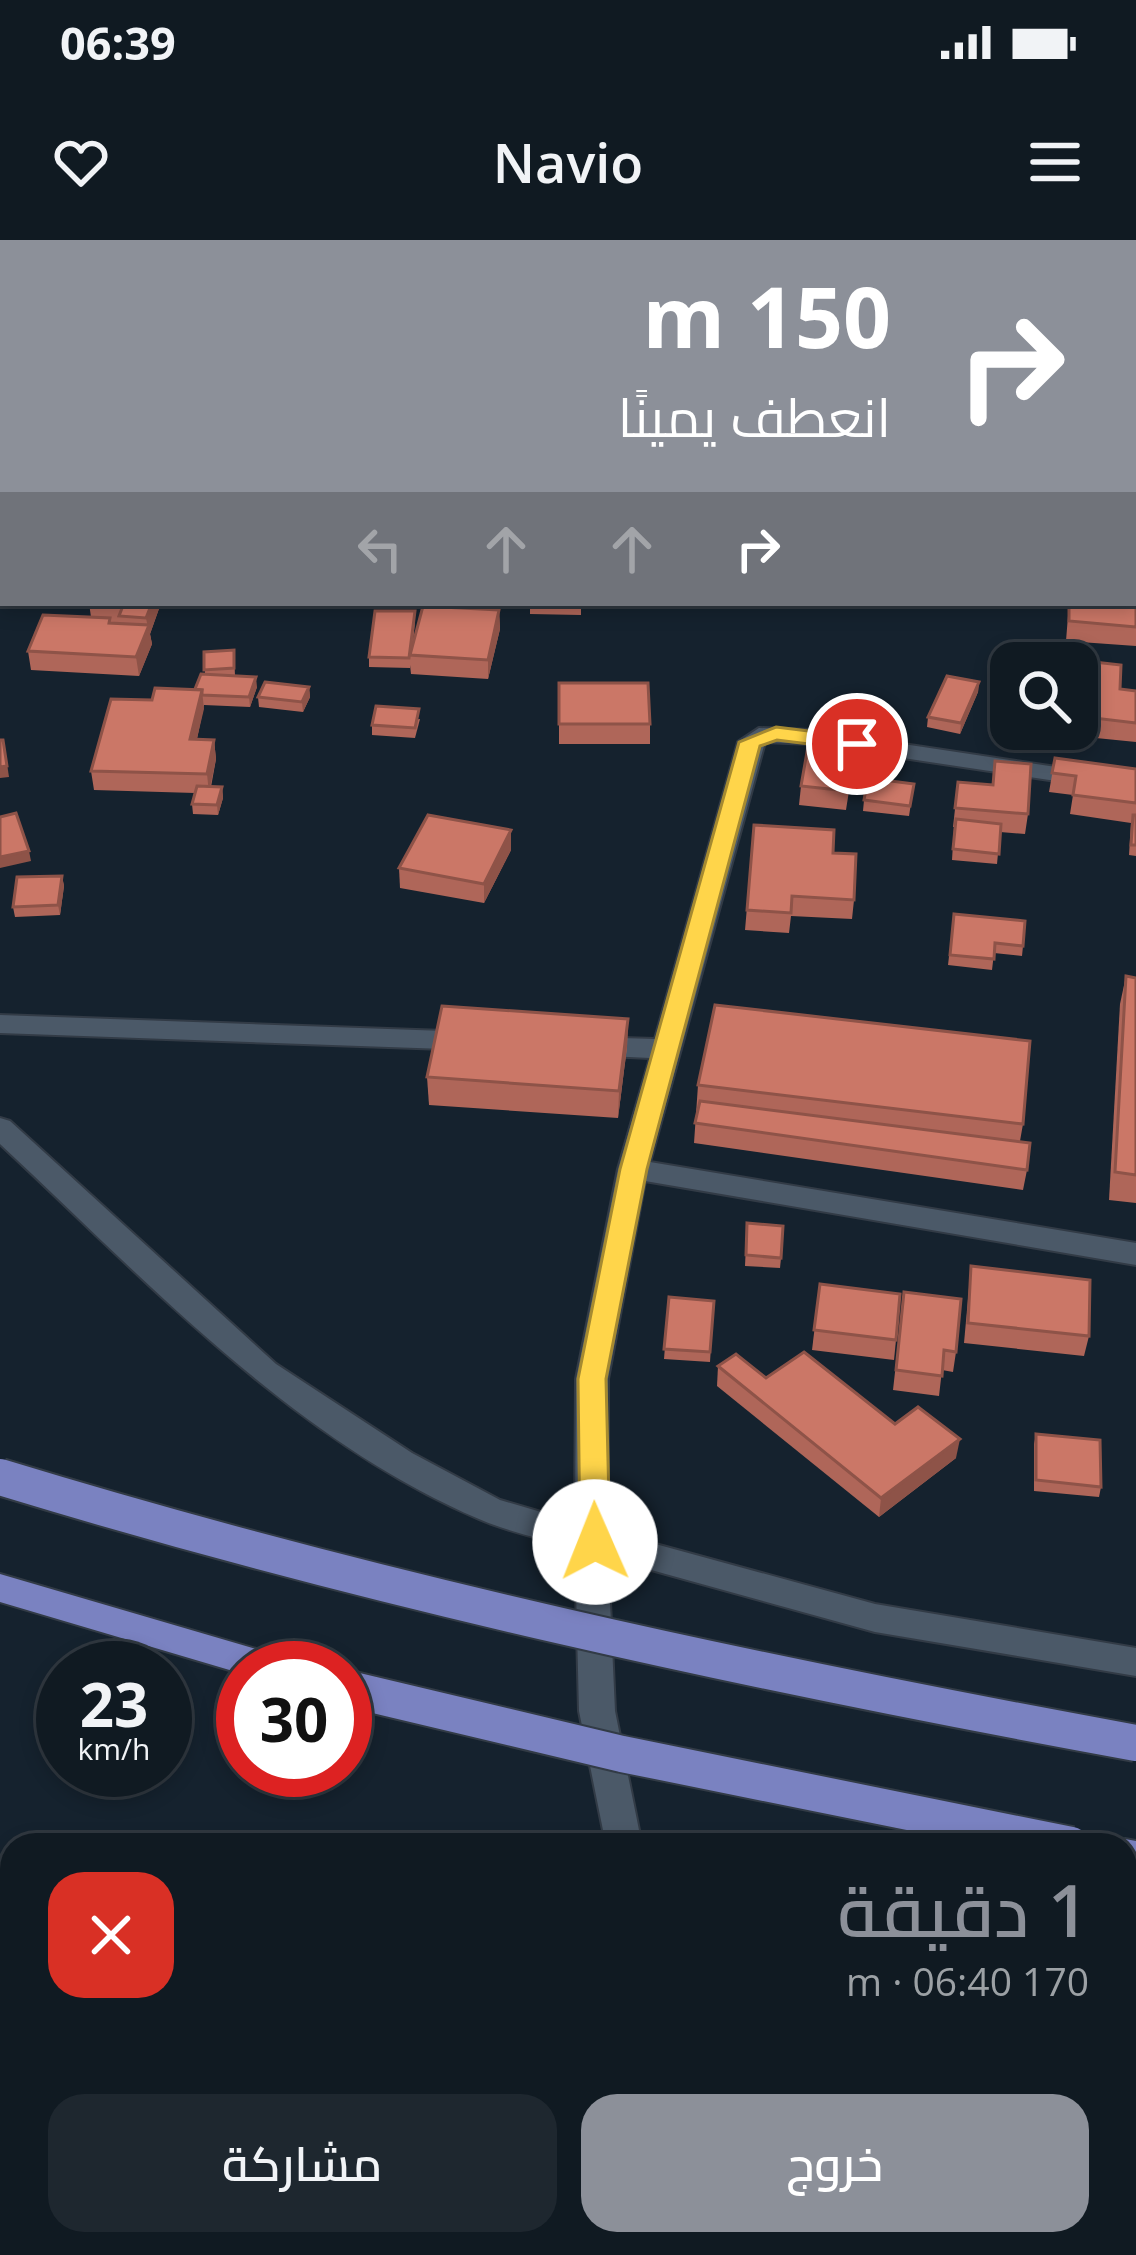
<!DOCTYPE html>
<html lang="ar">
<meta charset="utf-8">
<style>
:root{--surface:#101a22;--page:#1e272f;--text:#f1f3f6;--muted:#9ca1a5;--line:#303840;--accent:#8c9099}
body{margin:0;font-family:"Open Sans",Cairo,sans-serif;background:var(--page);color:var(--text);direction:rtl;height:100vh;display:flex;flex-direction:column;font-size:45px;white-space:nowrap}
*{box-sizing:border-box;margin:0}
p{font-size:39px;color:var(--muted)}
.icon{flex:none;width:66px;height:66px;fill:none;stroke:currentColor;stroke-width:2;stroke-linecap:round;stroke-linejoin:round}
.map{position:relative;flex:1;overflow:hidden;direction:ltr}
.details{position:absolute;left:0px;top:1593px;width:1137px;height:423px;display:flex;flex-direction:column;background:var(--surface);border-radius:36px 36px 0 0;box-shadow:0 6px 18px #0003,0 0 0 3px var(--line);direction:rtl}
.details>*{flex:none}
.guide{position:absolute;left:0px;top:0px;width:1137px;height:366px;box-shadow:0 6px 18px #0003,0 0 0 3px var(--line);direction:rtl;background:#8c9099;color:#fff;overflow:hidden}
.controls{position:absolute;left:990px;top:402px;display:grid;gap:24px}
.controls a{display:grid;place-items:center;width:108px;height:108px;border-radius:24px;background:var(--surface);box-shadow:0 6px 18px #0003,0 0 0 3px var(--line);font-size:60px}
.speed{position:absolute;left:36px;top:1401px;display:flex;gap:24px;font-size:60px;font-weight:700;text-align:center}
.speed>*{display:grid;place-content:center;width:156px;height:156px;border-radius:50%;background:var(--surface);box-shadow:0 6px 18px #0003,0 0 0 3px var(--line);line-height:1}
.speed small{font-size:30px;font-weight:400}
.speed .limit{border:18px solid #d22;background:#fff;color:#111}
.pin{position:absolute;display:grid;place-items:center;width:102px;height:102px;color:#fff;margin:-51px;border:6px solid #fff;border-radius:50%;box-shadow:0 3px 12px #0007}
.me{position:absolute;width:132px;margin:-66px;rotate:359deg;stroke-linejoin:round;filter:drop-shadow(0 0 9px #0008)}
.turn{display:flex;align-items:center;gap:42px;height:252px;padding:0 48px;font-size:54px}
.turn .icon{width:156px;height:156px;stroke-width:2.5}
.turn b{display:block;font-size:84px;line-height:102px}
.lanes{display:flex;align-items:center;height:114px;padding:0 48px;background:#0003;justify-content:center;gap:60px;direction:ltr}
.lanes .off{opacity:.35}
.round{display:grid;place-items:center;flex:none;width:126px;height:126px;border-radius:36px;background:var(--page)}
.head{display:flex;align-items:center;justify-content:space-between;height:204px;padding:0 48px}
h1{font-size:72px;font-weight:600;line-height:90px;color:var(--accent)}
.primary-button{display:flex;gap:24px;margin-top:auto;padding:24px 48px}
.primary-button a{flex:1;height:138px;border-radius:36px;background:var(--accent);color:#fff;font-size:48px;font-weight:600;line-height:138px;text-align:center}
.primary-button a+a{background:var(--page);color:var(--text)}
.status{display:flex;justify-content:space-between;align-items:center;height:84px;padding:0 60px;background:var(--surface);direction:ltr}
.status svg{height:33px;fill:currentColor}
header{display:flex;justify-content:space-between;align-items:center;height:156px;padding:0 48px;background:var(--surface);font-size:54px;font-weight:600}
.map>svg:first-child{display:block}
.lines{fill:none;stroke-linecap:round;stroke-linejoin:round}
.minor-casing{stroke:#323b46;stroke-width:4}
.primary-casing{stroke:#323b46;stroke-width:4}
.minor{fill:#4b5968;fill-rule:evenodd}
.primary{fill:#7a82c1;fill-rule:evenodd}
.primary-bridge-casing{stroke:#323b46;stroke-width:40;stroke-linecap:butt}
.primary-bridge{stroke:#7a82c1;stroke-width:36}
.wall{fill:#af6659}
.shaded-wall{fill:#8e5348}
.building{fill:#cb7767;stroke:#8e5348;stroke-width:3}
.route{fill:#ffd54a;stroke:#a68a30;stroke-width:3}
</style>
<div class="status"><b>06:39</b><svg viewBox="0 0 49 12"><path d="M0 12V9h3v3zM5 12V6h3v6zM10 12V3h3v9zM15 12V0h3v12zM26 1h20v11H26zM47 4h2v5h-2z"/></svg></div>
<header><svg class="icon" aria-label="menu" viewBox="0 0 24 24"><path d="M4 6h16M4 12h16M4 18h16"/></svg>Navio<svg class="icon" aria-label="heart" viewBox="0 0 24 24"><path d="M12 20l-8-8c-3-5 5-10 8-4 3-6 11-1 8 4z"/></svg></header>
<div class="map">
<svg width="1136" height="2015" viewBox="0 0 1136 2015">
<rect width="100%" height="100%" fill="#15222e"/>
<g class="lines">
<g class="minor-casing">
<g id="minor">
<polygon points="42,0 105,0 107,3 44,3"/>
<rect x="1134" y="3" width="2" height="12"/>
<polygon points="1134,103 1136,104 1136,116 1134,115"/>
<polygon points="0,197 3,197 0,210"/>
<path d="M759 488 810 490 1136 539V553L810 504 765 502 650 922 1136 1003V1025L645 941 608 1139V1291L875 1364 1136 1408V1436L875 1392 608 1318 615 1471 642 1605H606L579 1471 575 1308C543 1299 509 1292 479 1279 293 1200 145 1039 0 904V878L10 881 276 1124 412 1213 500 1260 575 1282 576 1139 618 929 650 818 587 815 573 806 587 797 655 799 738 502Z"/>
<polygon points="0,775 473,792 487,801 473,810 0,793"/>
<polygon points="802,2004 847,2004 852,2015 807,2015"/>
</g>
</g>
<g class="primary-casing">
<g id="primary">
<polygon points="0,1334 273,1414 285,1418 290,1428 243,1428 243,1434 0,1362"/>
<polygon points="1125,1599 1136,1601 1136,1633 1125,1631 1125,1605 1111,1605"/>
</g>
</g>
<use href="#minor" class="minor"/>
<use href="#primary" class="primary"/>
<g class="primary-bridge-casing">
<g id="primary-bridge">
<path d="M0 1237C373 1351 752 1433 1136 1503"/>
<polyline points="345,1448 622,1514 1071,1605"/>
</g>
</g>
<use href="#primary-bridge" class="primary-bridge"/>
</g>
<g class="wall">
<polygon points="322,0 359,0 357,3 322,3"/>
<polygon points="1134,127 1136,127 1136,191 1134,185"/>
<polygon points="3,134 3,180 1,180 0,184 0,135"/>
<polygon points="1136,324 1136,406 1066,401 1069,363 1134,363"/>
<polygon points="89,363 161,363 150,394 152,404 139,436 31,430 28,411 91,377"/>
<polygon points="530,363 581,363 581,375 530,374"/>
<polygon points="499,370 500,389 488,439 411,434 410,425 410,428 369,427 369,417 415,381 413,403"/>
<polygon points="234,410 235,436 257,447 250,467 204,465 197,499 214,500 216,519 211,547 222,547 223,558 218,575 193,574 192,564 195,553 94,550 91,531 152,460 195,449 205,434 204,412"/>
<polygon points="1094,422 1120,449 1136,451 1136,502 1046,493 1047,489 1077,489 1077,443 1091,444"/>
<polygon points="979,442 978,452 960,494 927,487 928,477"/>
<polygon points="559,443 650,484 650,504 559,504"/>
<polygon points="309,447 310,457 303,472 259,467 258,457"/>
<polygon points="420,479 415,498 372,495 372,485"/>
<polygon points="857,500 846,570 799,565 801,546"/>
<polygon points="1055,518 1136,529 1136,616 1129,615 1131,583 1070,574 1073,555 1049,552"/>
<polygon points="958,542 1028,574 1025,594 1000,592 997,624 952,620 954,587 953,587"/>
<polygon points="914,544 909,576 863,571 864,560"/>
<polygon points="754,585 833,613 854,660 852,679 791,676 789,693 745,690"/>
<polygon points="511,610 484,663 400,648 399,628"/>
<polygon points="62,636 64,646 60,675 15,677 13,667"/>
<polygon points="954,674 1023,706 1022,716 994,713 992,730 948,725"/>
<polygon points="1126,736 1136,738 1136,963 1109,960 1120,764"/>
<polygon points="628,779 627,807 618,878 429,865 427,837"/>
<polygon points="698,845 1023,884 1020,901 1027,930 1023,950 694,903"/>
<polygon points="747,983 781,1018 780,1028 745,1026"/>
<polygon points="971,1026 1089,1096 1084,1116 964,1103"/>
<polygon points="820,1044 896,1100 894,1120 812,1110"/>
<polygon points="904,1052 956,1112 953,1132 942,1130 939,1156 893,1150"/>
<polygon points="669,1057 714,1061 710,1122 664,1119"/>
<polygon points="718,1126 766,1138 895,1184 956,1218 879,1277 717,1146"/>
<polygon points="1036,1194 1101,1247 1099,1257 1034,1251 1034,1204"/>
</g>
<g class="shaded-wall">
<polygon points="152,363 161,363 150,394 152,404 139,436 136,417 148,388 146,378"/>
<polygon points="499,370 500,389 488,439 488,420"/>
<polygon points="256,437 257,447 250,467 249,457"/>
<polygon points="979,442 978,452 960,494 961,483"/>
<polygon points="309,447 310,457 303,472 302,462"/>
<polygon points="202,450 204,469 192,519 190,499"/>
<polygon points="214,500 216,519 209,553 207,534"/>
<polygon points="5,510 9,537 0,538 0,527"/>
<polygon points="222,547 223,558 218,575 217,565"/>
<polygon points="511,590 511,610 484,663 484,644"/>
<polygon points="29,611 31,621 0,628 0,617"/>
<polygon points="62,636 64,646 60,675 58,665"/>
<polygon points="628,779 627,807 618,878 619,851"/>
<polygon points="960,1199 956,1218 879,1277 881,1258"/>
</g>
<g class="building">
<polygon points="17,0 70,0 68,3 15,3"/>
<polygon points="119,0 157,0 155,3 117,3"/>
<rect x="0" y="44" width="3" height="20"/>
<polygon points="1134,127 1136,127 1136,160 1134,155"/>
<polygon points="3,134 3,162 0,162 0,135"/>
<polygon points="1134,324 1136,324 1136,387 1069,381 1069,363 1134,363"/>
<polygon points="124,363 152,363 146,378 119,376"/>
<polygon points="423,366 499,370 488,420 410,415"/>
<polygon points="375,371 415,371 409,418 369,417"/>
<polygon points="43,375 110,378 109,383 149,385 136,417 28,411"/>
<polygon points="234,410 234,428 204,430 204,412"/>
<polygon points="1094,422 1121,425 1120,449 1136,451 1136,483 1077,476 1077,443 1092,444"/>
<polygon points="201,434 256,437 249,457 202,455 202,450 195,449"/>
<polygon points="947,436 979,442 961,483 928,477"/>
<polygon points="265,442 309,447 302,462 258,457"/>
<polygon points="559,443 648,443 650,484 559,484"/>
<polygon points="155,448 202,450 190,499 214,500 207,534 91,531 111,459 152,460"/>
<polygon points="376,466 419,469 415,488 372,485"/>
<polygon points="810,495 857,500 848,551 801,546"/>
<polygon points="0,500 3,500 7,526 0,527"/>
<polygon points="1055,518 1136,529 1136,563 1073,555 1076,536 1052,533"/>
<polygon points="995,521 1031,524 1028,574 955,568 958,542 993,545"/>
<polygon points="868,538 914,544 910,566 864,560"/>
<polygon points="197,546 222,547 217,565 192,564"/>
<polygon points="16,573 29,611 0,617 0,577"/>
<polygon points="428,575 511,590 484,644 399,628"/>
<polygon points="1133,575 1136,575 1136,605 1131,605"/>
<polygon points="956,579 1001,584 999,614 953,609"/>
<polygon points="754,585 834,590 833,613 856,614 854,660 792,656 791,673 747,670"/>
<polygon points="62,636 58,665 13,667 17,637"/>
<polygon points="954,674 1025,681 1023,706 995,703 994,719 950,715"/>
<polygon points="1126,736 1136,738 1136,935 1115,932"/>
<polygon points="715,765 1030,801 1023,884 698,845"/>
<polygon points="442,766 628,779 619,851 427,837"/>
<polygon points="700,861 1030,903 1027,930 695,883"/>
<polygon points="747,983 783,986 781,1018 746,1015"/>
<polygon points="971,1026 1090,1040 1089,1096 968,1083"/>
<polygon points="820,1044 900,1054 896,1100 814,1090"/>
<polygon points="904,1052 961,1059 956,1112 944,1110 942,1136 896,1130"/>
<polygon points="669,1057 714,1061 710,1112 664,1109"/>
<polygon points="804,1112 895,1184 918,1167 960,1199 881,1258 718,1126 736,1114 766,1138"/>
<polygon points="1036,1194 1100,1200 1101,1247 1036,1240"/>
</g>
<polygon class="route" points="776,487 857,497 868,504 857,510 777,500 760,506 647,929 606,1139 610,1302 595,1314 580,1302 578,1139 620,929 739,502"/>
</svg>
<div class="controls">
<a><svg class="icon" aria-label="search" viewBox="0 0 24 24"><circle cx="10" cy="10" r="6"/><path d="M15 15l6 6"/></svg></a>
</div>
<div class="speed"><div>23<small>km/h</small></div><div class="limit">30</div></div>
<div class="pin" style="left:857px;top:504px;background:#d93025"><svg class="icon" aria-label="arrive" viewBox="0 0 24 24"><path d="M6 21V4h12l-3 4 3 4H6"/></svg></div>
<svg class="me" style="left:595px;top:1302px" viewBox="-20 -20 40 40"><circle r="19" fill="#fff"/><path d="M0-13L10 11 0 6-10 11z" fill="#ffd54a"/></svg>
<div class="guide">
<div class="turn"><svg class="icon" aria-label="right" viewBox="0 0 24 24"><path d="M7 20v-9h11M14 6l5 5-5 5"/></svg><div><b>150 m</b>انعطف يمينًا</div></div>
<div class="lanes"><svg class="icon off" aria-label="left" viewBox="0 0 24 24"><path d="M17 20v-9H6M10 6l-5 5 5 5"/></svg><svg class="icon off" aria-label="ahead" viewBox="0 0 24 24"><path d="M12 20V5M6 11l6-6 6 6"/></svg><svg class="icon off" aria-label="ahead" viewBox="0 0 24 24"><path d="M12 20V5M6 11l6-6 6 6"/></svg><svg class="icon" aria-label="right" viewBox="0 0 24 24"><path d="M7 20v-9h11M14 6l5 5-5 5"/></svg></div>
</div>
<section class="details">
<div class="head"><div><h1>1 دقيقة</h1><p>170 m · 06:40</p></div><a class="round" style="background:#d93025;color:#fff"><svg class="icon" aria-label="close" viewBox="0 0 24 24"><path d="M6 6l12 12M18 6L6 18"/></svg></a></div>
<div class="primary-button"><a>خروج</a><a>مشاركة</a></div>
</section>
</div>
